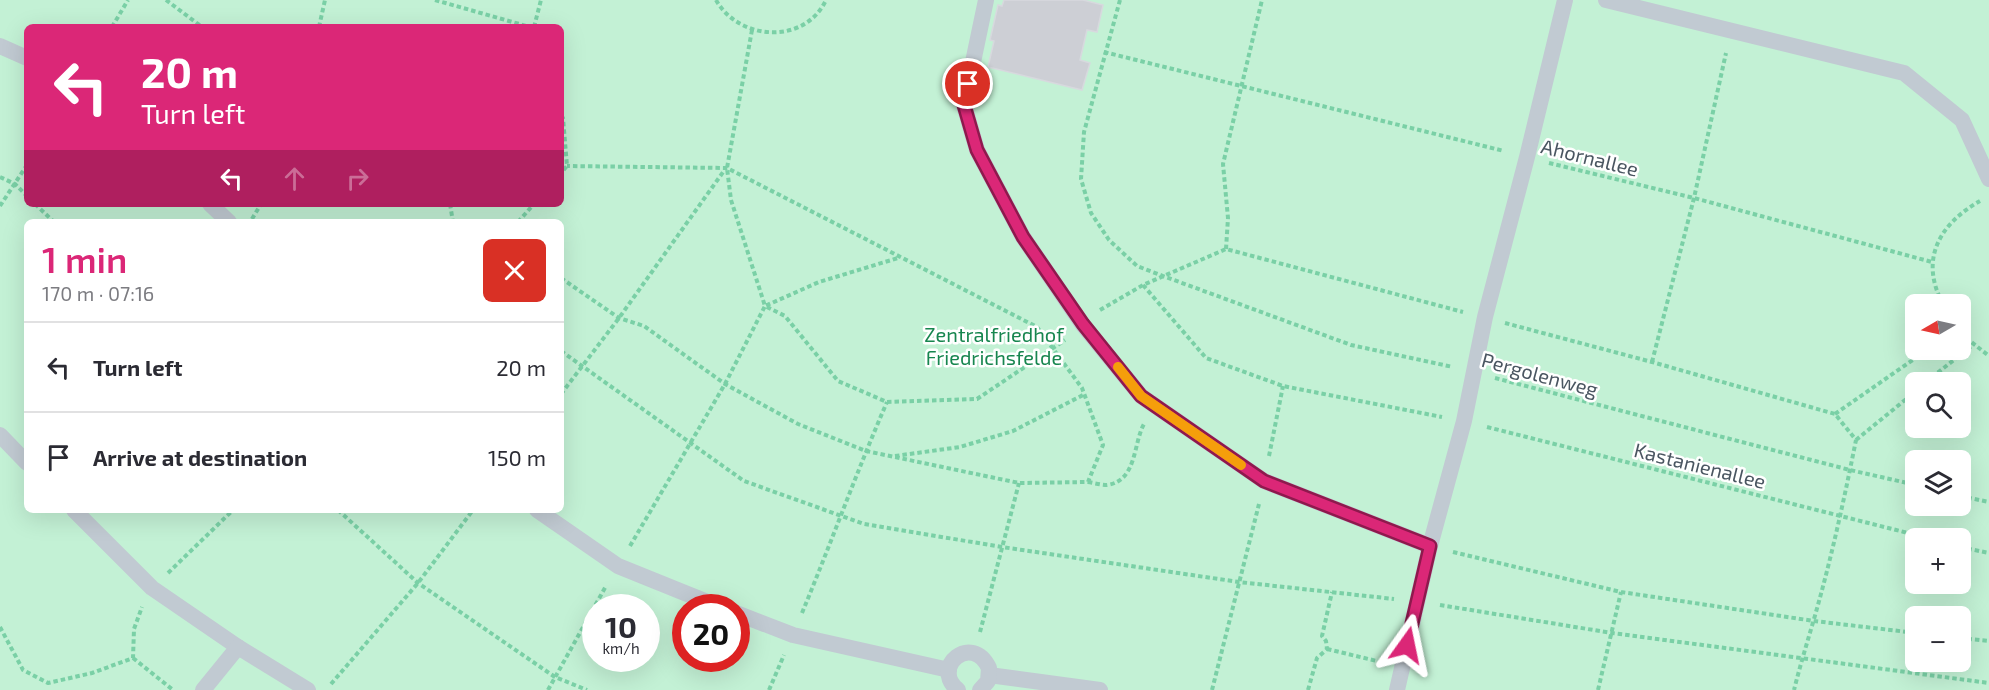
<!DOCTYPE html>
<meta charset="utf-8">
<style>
:root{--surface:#fff;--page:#f2f2f3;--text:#2b2b33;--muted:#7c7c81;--line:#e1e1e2;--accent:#db2777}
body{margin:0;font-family:"Exo 2",sans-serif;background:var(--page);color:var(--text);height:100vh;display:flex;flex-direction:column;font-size:22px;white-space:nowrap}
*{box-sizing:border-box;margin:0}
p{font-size:20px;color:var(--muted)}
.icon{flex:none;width:33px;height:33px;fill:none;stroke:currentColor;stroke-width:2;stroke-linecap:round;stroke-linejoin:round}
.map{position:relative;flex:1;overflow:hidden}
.sheet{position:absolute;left:24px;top:219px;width:540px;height:294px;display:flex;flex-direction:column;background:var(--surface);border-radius:9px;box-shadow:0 6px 24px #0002}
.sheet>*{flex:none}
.hud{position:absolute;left:24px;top:24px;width:540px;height:183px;border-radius:9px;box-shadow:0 6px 24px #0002;background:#db2777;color:#fff;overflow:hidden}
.needle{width:39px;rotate:261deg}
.controls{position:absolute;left:1905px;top:294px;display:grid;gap:12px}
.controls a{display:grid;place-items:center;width:66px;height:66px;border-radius:9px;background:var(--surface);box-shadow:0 6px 24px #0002;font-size:30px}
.speed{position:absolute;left:582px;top:594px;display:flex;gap:12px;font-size:30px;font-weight:700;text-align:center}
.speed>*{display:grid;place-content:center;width:78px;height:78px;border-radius:50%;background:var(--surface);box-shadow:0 6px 24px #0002;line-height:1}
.speed small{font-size:15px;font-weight:400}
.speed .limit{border:9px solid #d22;background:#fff;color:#111}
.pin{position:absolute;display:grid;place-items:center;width:51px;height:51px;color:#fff;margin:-26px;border:3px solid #fff;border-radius:50%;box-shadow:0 2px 6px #0007}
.me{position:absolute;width:66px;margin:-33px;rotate:12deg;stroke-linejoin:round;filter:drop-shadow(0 0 4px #0008)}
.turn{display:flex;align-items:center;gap:21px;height:126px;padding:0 18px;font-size:27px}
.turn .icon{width:78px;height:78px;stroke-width:2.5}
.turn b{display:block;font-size:42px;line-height:51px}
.lanes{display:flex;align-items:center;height:57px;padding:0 18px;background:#0003;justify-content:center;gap:30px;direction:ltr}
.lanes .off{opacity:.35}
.round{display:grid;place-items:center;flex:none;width:63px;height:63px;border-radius:9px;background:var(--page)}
.summary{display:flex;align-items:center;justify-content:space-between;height:102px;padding:0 18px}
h1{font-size:36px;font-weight:600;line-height:45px;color:var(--accent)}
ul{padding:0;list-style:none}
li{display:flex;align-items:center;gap:18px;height:90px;padding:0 18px;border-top:2px solid var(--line)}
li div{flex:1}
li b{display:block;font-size:22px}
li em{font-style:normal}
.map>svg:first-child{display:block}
.green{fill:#c3f1d5;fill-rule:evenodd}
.building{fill:#cdcfd5;stroke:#d7d9de;stroke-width:1.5}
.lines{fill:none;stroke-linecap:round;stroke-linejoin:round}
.path{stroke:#7ad0a6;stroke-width:4;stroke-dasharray:4.5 3;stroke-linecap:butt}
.service{stroke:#c1cad2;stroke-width:16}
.route-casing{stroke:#8e194d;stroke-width:15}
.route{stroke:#db2777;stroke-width:10}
.slow{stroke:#f59e0b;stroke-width:10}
.labels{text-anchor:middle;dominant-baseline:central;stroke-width:5;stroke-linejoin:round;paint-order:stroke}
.street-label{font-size:20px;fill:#4a5661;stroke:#fff}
.park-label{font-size:20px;fill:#17864f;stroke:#fff}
</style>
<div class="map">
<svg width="1989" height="690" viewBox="0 0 1989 690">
<rect width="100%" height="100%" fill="#f5f3f3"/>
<path class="green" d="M0 0H1989V690H0ZM27 27H561V204H27ZM27 222H561V510H27ZM1916 304H1960V350H1916ZM1916 382H1960V428H1916ZM1916 460H1960V506H1916ZM1916 538H1960V584H1916ZM596 608H646V658H596ZM686 608H736V658H686ZM1916 616H1960V662H1916Z"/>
<polygon class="building" points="1004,0 1083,0 1103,5 1097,32 1087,30 1080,60 1090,63 1082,90 988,67 994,41 990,40 998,5 1002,6"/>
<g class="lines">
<g class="path">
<polyline points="166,0 202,27"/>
<polyline points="435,0 530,27"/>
<path d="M716 0C739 41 805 45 826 0"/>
<polyline points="1120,0 1084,132 1081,179 1091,213 1109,240 1137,266 1163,276 1351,345 1453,367"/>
<polyline points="112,27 128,0"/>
<polyline points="319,27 325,0"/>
<polyline points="534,27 541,0"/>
<polyline points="752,30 727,168 731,200 765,306 819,282 898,258"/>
<polyline points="1104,52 1504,151"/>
<polyline points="561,115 563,118 567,166 561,173"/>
<polyline points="1549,163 1694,198 1932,262"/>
<polyline points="0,177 15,184 27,196"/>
<polyline points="35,204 54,222"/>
<polyline points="450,204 453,222"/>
<polyline points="0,206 27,165"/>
<polyline points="252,219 261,204"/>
<polyline points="518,222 534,204"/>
<polyline points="1226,249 1228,218 1223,164 1262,0"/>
<polyline points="561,278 619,318 644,326 725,384 798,424 866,451 1019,483 1088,482 1103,445 1082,388 1037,327 727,168 567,166"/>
<polyline points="1143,285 1206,358 1283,386 1442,417"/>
<path d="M1943 304C1919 260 1939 224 1980 201"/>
<polyline points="1100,310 1143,285 1226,249 1463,312"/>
<path d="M1505 323 1652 362 1835 414 1856 440C1844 500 1831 560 1814 619 1807 643 1800 666 1794 690"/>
<polyline points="1960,333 1989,356"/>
<polyline points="561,351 744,481 864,524 1002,547 1239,582 1394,599"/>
<polyline points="1652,362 1694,198 1726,53"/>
<polyline points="1495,378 1850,470 1916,485"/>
<polyline points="1926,382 1974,344"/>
<polyline points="561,394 619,318 726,168"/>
<polyline points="1835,414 1927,350"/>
<polyline points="1487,427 1928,538"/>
<polyline points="1856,440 1916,391"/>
<polyline points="895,456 960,447 1013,431 1085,394"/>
<polyline points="1269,456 1283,386"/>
<path d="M1088 482C1094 483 1101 485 1107 485 1137 481 1133 444 1144 424"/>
<polyline points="1960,496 1989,502"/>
<polyline points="338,510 418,583 555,677 587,690"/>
<polyline points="630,546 725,384 765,306 785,316 838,381 887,402 977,399 1065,340"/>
<polyline points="1960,547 1989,553"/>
<polyline points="1453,552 1621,592 1814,621 1916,633"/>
<polyline points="168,573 233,510"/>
<polyline points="1440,605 1612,633 1989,683"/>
<path d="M802 613C831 543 857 471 887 402"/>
<polyline points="0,627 23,670 48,683 92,673 133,658 134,629 142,607"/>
<polyline points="980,632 1019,483"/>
<polyline points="1960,638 1989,641"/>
<polyline points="1327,649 1381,662"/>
<polyline points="133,658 173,690"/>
<polyline points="331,684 418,583 473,510"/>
<polyline points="548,690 606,586"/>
<polyline points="769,690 784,655"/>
<polyline points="1212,690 1259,504"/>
<polyline points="1308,690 1317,658 1327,649 1326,641 1322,636 1332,592"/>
<polyline points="1598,690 1621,592"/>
</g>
<g class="service">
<polyline points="986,0 964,105 977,150 1023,237 1083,325 1141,396 1264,481 1430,546"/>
<polyline points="1606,0 1904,73 1962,120 1989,179"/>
<polyline points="0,46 27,58"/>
<polyline points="210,204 229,222"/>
<polyline points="0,435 27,463"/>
<polyline points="74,510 152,588 238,647 308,690"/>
<polyline points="537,510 618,566 722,608"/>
<polyline points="736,613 793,635 949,670"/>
<polyline points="989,675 1100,690"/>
<polyline points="203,690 238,647"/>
<path d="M958 690C930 667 972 632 989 668L988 681 980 690"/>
<polyline points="1397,690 1430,546 1464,421 1485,317 1527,157 1565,0"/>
</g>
</g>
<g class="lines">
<g class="route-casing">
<polyline id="route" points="968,84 964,105 977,150 1023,237 1083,324 1141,396 1264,481 1430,546 1407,645"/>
</g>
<use href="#route" class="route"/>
<polyline class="slow" points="1118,367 1141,396 1241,465"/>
</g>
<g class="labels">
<g class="street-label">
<text transform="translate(1590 157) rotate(14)">Ahornallee</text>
<text transform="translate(1540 374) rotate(15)">Pergolenweg</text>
<text transform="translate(1700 465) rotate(14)">Kastanienallee</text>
</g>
<g class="park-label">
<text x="994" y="334">Zentralfriedhof<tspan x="994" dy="23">Friedrichsfelde</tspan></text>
</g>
</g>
</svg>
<div class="controls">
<a><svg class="needle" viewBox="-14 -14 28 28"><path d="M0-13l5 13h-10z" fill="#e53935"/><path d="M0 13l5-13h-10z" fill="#7c7c81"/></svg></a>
<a><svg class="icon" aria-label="search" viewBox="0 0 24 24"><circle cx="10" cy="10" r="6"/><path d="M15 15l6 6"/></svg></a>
<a><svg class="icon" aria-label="layers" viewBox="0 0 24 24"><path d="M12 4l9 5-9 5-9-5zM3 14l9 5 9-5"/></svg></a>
<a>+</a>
<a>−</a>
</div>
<div class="speed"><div>10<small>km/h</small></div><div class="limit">20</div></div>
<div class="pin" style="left:968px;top:84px;background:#d93025"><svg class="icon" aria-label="arrive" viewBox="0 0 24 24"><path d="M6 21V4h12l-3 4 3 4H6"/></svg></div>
<svg class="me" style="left:1407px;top:645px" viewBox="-20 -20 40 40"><path d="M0-17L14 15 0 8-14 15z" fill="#db2777" stroke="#fff" stroke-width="4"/></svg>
<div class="hud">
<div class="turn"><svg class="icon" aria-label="left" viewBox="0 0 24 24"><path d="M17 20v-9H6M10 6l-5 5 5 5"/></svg><div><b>20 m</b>Turn left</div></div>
<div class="lanes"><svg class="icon" aria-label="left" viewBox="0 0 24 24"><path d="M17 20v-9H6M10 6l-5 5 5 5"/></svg><svg class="icon off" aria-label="ahead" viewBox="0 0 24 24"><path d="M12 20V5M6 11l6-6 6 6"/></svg><svg class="icon off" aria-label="right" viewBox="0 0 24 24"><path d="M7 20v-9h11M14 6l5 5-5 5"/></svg></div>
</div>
<section class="sheet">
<div class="summary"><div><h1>1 min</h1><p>170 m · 07:16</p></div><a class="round" style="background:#d93025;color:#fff"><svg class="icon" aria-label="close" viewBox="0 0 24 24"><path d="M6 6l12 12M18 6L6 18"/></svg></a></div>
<ul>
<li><svg class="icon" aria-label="left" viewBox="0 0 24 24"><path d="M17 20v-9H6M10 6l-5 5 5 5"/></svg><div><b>Turn left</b></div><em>20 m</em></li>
<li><svg class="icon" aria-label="arrive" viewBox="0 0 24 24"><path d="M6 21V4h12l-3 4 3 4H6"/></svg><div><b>Arrive at destination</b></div><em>150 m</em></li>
</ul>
</section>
</div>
